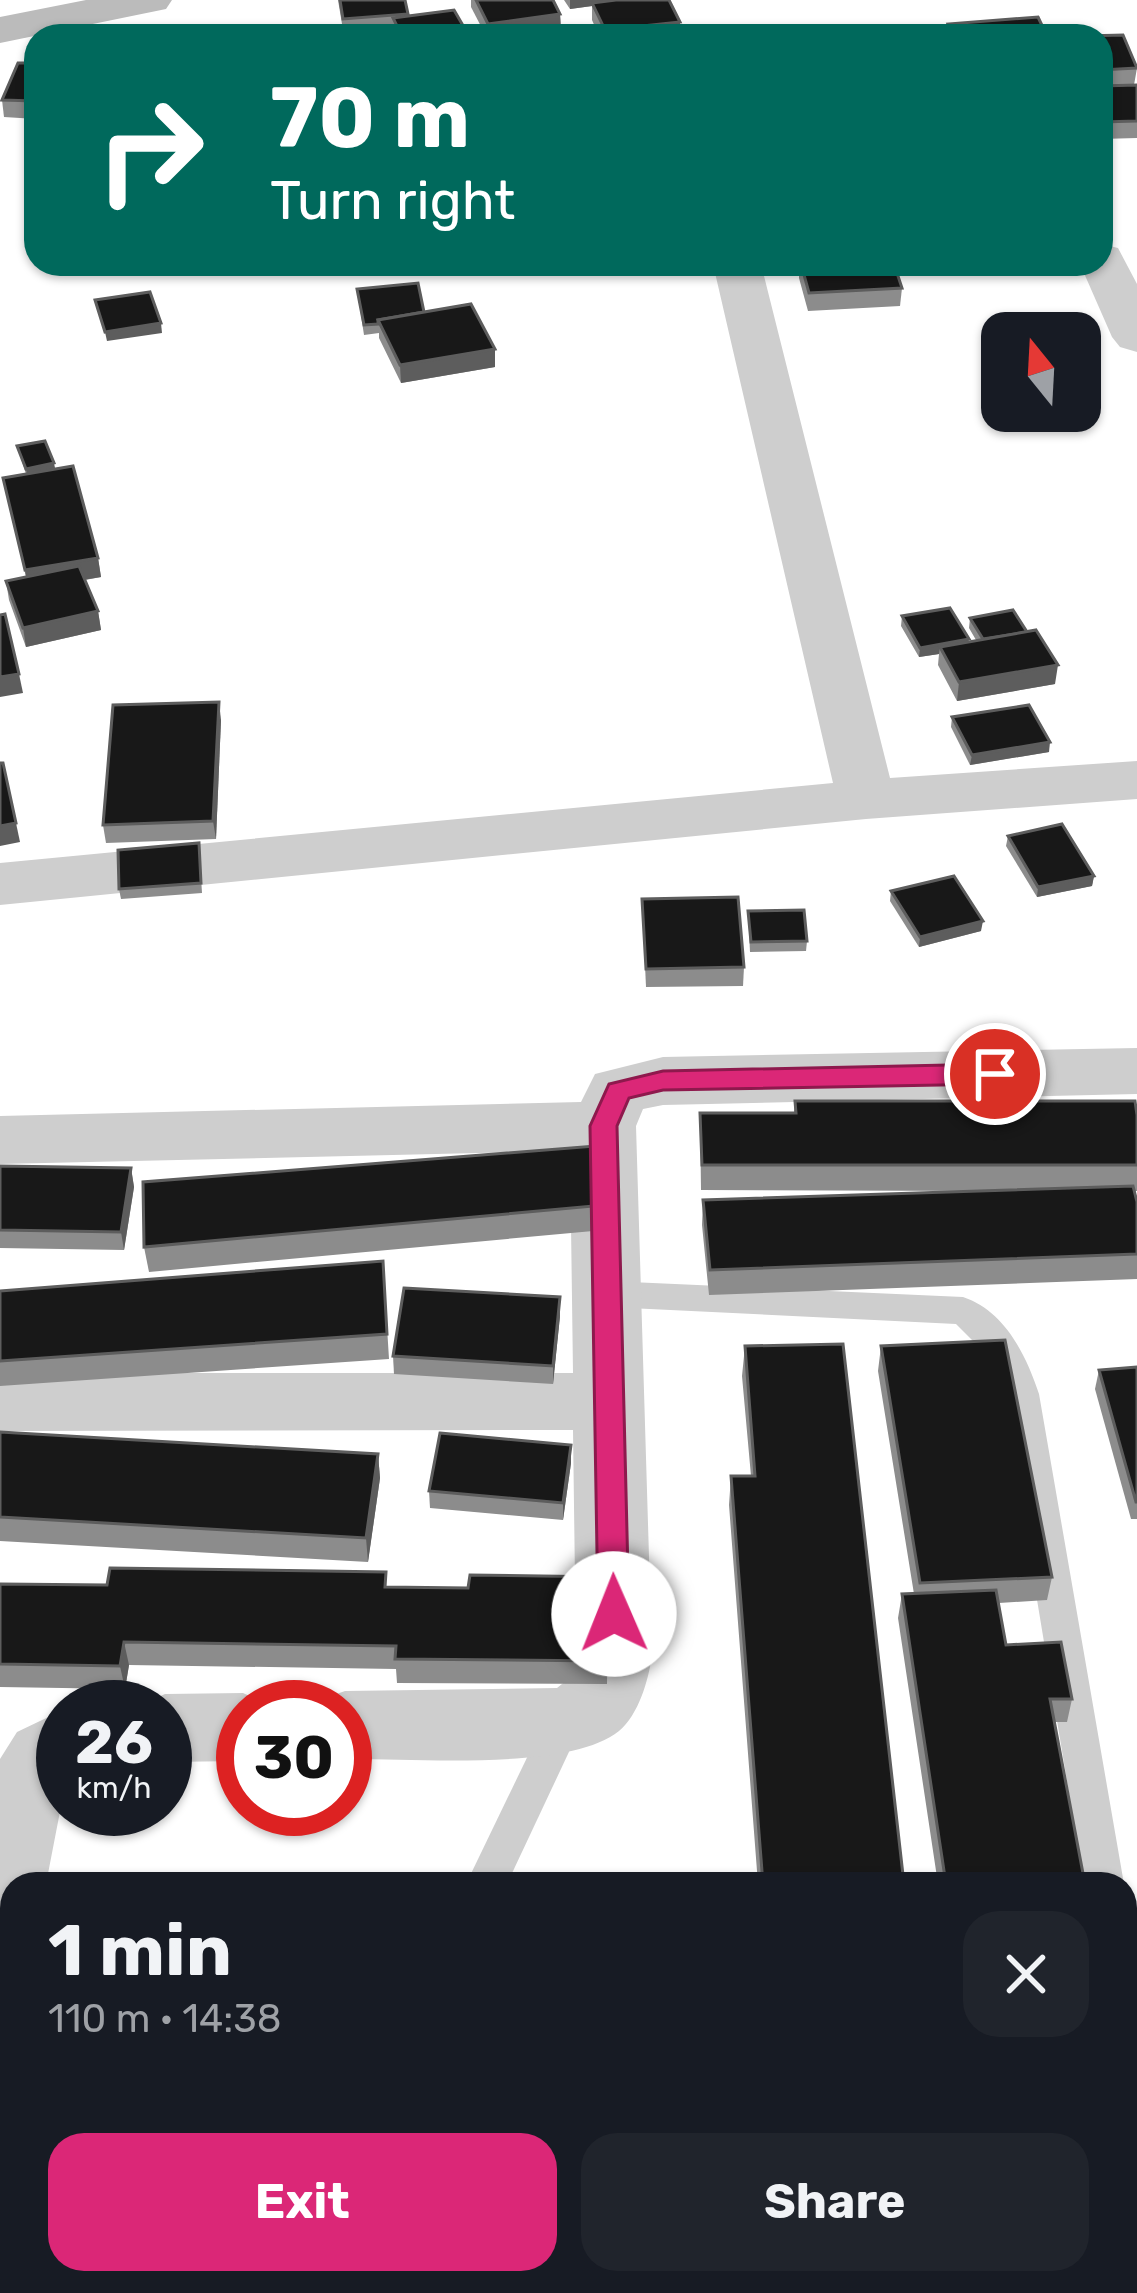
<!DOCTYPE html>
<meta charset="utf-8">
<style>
:root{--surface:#171b24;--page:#20242c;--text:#f1f3f6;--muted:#9ea1a6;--accent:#db2777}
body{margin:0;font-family:Rubik,sans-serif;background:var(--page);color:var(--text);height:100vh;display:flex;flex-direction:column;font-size:45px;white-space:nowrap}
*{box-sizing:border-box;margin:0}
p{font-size:39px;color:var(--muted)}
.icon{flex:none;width:66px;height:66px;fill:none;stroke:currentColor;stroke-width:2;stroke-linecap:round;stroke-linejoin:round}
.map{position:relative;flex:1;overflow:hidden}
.sheet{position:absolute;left:0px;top:1872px;width:1137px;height:423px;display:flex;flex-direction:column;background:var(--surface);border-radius:36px 36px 0 0;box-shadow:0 3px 9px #0004}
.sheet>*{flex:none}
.hud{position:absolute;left:24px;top:24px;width:1089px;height:252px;border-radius:36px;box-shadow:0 3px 9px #0004;background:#00695c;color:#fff;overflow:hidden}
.needle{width:78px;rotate:342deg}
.tools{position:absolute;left:981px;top:312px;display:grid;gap:24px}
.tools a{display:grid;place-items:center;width:120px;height:120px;border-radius:24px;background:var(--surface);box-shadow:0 3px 9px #0004;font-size:60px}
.speed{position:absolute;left:36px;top:1680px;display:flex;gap:24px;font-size:60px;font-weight:700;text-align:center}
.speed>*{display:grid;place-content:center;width:156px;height:156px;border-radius:50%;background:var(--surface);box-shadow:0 3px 9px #0004;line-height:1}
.speed small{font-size:30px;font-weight:400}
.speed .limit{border:18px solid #d22;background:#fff;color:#111}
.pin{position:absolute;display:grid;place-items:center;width:102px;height:102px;color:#fff;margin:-51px;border:6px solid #fff;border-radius:50%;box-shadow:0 3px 12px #0007}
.me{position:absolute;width:132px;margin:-66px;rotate:359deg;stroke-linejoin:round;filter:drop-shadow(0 0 9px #0008)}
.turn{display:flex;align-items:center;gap:42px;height:252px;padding:0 48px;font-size:54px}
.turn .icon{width:156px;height:156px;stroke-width:2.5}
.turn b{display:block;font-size:84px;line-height:102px}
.round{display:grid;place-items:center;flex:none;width:126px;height:126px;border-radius:36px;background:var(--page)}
.summary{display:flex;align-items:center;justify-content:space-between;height:204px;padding:0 48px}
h1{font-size:72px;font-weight:700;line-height:90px}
.cta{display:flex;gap:24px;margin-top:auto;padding:24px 48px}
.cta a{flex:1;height:138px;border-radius:36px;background:var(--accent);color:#fff;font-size:48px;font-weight:700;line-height:138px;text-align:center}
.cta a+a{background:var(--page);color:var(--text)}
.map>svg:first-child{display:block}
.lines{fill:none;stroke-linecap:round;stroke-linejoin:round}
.lane{fill:#cecece;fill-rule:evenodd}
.street{fill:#cecece;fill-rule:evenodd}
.secondary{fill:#bbb;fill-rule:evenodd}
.wall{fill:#8c8c8c}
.shaded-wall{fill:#5d5d5d}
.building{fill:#181818;stroke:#5d5d5d;stroke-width:3}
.route{fill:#db2777;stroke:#8e194d;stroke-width:3}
</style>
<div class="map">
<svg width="1137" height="2293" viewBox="0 0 1137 2293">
<rect width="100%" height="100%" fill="#fff"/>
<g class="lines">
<g class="lane">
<path d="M608 1281 963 1297C1005 1311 1026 1355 1039 1394L1124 1884H1084L1003 1394 988 1356 956 1324 608 1307 596 1303 591 1294 596 1285Z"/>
<polygon points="564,1705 578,1710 583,1722 507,1884 466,1884 550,1710"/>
<polygon points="1125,1987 1137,1992 1137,2097 1125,2093"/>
<rect x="359" y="2283" width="44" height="10"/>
<rect x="727" y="2283" width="44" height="10"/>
</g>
<g class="street">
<polygon points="1101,244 1118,248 1137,284 1137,352 1120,347 1112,337 1080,264 1101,264"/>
<polygon points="713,264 761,264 890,778 1137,761 1137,799 866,819 0,905 0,863 833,783"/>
<path d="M1137 1048V1094L663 1105 643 1109 636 1126 652 1656C648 1681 639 1714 619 1731 568 1772 412 1758 345 1759V1707H315L317 1701 345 1691 557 1688 572 1676 576 1656 573 1430 0 1431V1373H573L570 1151 0 1164V1116L581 1102 595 1074 663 1057Z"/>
<polygon points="243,1693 273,1707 243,1707 243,1761 165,1762 165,1707 136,1707 165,1694"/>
<polygon points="63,1710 63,1796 46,1884 12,1884 12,1962 0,1967 0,1759 17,1732"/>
</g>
<polygon class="secondary" points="86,0 172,0 166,9 0,43 0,17"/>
</g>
<g class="wall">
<polygon points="338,0 405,0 408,16 469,36 394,36 393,33 344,36"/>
<polygon points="471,0 553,0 560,14 561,31 526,36 486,36 471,7"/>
<polygon points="564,0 669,0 680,36 599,36 592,20 592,6 570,9"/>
<polygon points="1101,36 1137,68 1134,85 1137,85 1137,138 1101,139"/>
<polygon points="36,63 36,119 4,117 2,100"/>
<polygon points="799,264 894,264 902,288 900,306 808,311 799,278"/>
<polygon points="357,289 424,312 495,349 495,367 401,383 379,338 379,333 364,335"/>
<polygon points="17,446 55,469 98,558 101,577 85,580 98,611 101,630 26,647 9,600 6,581 26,577 3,478 26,474"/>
<polygon points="902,616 968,642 976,640 969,628 970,618 1055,684 957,701 938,665 939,654 919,657 901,626"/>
<polygon points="952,717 1049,752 970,765 951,727"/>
<polygon points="221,720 216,839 106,843 103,825"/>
<polygon points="1008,836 1094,876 1092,886 1037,897 1006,846"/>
<polygon points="199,843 202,893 121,899 119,889"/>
<polygon points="891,891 981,931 919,947 890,901"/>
<polygon points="642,899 744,967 743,986 646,987"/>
<polygon points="748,911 807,941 806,951 750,952"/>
<polygon points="795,1101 1137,1115 1137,1191 1135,1191 1137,1202 1137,1279 709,1295 702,1225 703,1200 989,1191 701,1190 700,1113 794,1113"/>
<polygon points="0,1166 131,1168 134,1187 124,1250 0,1248"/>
<polygon points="605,1205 604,1230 149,1272 144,1247"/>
<polygon points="383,1261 389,1359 0,1386 0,1291"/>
<polygon points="560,1297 560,1316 553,1384 394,1374 393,1356"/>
<polygon points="745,1346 904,1884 758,1884 729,1505 731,1476 751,1476 742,1376"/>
<polygon points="881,1346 1052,1577 1047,1600 999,1603 1006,1645 1072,1699 1067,1722 1054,1722 1085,1884 938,1884 898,1618 902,1594 914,1594 878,1371"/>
<polygon points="1137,1367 1137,1519 1131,1519 1095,1389 1099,1370"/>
<polygon points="0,1432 378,1454 380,1478 368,1562 0,1541"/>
<polygon points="571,1445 571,1463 563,1520 430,1508 429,1491"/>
<polygon points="608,1577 607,1684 397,1683 396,1669 129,1665 125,1689 0,1687 0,1584 468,1588"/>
</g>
<g class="shaded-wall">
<polygon points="570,0 612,0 592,3 592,6 570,9"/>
<polygon points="560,14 561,31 526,36 488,36 488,24"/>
<polygon points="680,22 680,36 604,36 605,30"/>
<polygon points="121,264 161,264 162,265 122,271"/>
<polygon points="161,323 162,333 107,341 105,332"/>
<polygon points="495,349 495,367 401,383 400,365"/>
<polygon points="54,463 56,473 28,479 26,469"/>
<polygon points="98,558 101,577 28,589 25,570"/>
<polygon points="98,611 101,630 26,647 23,628"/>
<polygon points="969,639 967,648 940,647 939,654 919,657 920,648"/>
<polygon points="1058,665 1055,684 957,701 959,682"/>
<polygon points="19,674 23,693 0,697 0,677"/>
<polygon points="219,702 221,720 216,839 213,821"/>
<polygon points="1050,742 1049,752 970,765 972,755"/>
<polygon points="16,823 20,842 0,846 0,826"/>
<polygon points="1094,876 1092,886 1037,897 1038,887"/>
<polygon points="983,921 981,931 919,947 920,937"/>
<polygon points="131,1168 134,1187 124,1250 121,1232"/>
<polygon points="560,1297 560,1316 553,1384 553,1366"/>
<polygon points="571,1445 571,1463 563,1520 563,1503"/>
<polygon points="378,1454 380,1478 368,1562 366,1538"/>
<polygon points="124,1642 129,1665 125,1689 120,1666"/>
</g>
<g class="building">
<polygon points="340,0 405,0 408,14 343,19"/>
<polygon points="476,0 553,0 560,14 488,24"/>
<polygon points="616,0 669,0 680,22 605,30 592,3"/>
<polygon points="454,10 469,36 402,36 393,18"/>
<polygon points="1038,17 1047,36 953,36 948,24"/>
<polygon points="1123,35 1137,68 1101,70 1101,36 1084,36"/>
<polygon points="18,63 36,63 36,101 2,100"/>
<polygon points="1137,85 1137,121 1101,122 1101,86"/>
<polygon points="801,264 894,264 902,288 809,293"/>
<polygon points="418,283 424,312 378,320 378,324 364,325 357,289"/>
<polygon points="150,292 161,323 105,332 95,300"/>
<polygon points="471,304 495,349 400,365 378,320"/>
<polygon points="45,441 54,463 26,469 17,446"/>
<polygon points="73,466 98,558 25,570 3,478"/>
<polygon points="79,566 98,611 23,628 6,581"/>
<polygon points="950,608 969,639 920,648 902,616"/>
<polygon points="1013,610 1027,632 983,639 970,618"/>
<polygon points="5,614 19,674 0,677 0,615"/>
<polygon points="1036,630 1058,665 959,682 940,647"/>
<polygon points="219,702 213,821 103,825 113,705"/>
<polygon points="1029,705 1050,742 972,755 952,717"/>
<polygon points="0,763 3,763 16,823 0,826"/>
<polygon points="1062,824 1094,876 1038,887 1008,836"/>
<polygon points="199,843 201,883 119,889 118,850"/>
<polygon points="954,876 983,921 920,937 891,891"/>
<polygon points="738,897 744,967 646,969 642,899"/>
<polygon points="804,910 807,941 751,942 748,911"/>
<polygon points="795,1101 1135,1101 1137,1115 1137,1165 702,1165 700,1113 796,1113"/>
<polygon points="595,1146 605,1205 144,1247 143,1182"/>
<polygon points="0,1166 131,1168 121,1232 0,1230"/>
<polygon points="1133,1186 1137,1202 1137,1254 710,1270 703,1200"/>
<polygon points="383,1261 387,1334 0,1361 0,1291"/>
<polygon points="404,1288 560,1297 553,1366 393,1356"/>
<polygon points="1005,1340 1052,1577 920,1583 881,1346"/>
<polygon points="843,1344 904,1884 763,1884 731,1476 755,1476 745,1346"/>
<polygon points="1137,1367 1137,1502 1136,1502 1099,1370"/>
<polygon points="0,1432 378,1454 366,1538 0,1517"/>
<polygon points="440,1433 571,1445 563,1503 429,1491"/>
<polygon points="110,1568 386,1572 385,1587 468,1588 470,1575 608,1577 607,1661 395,1659 396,1646 124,1642 120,1666 0,1664 0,1584 107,1585"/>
<polygon points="996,1590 1006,1645 1061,1642 1072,1699 1050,1699 1085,1884 946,1884 902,1594"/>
<rect x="51" y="2283" width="138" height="10"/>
<rect x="512" y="2283" width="200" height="10"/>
</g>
<polygon class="route" points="995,1064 1008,1074 995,1084 663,1090 629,1098 617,1126 629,1614 625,1623 614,1627 602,1623 598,1614 590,1126 609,1084 663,1071"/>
</svg>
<div class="tools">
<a><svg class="needle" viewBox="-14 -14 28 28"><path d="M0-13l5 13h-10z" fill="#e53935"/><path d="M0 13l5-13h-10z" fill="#9ea1a6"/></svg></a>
</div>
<div class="speed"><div>26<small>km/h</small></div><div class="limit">30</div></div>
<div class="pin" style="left:995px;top:1074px;background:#d93025"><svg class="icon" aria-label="arrive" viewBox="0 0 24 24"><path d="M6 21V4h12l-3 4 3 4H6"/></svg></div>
<svg class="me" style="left:614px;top:1614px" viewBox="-20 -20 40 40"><circle r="19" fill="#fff"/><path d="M0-13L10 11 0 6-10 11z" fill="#db2777"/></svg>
<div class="hud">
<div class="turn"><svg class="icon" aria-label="right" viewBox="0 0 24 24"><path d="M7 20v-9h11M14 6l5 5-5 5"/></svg><div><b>70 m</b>Turn right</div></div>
</div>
<section class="sheet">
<div class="summary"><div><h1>1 min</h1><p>110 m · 14:38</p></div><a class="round"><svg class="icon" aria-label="close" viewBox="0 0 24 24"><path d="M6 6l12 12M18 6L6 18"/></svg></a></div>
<div class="cta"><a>Exit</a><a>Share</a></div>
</section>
</div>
